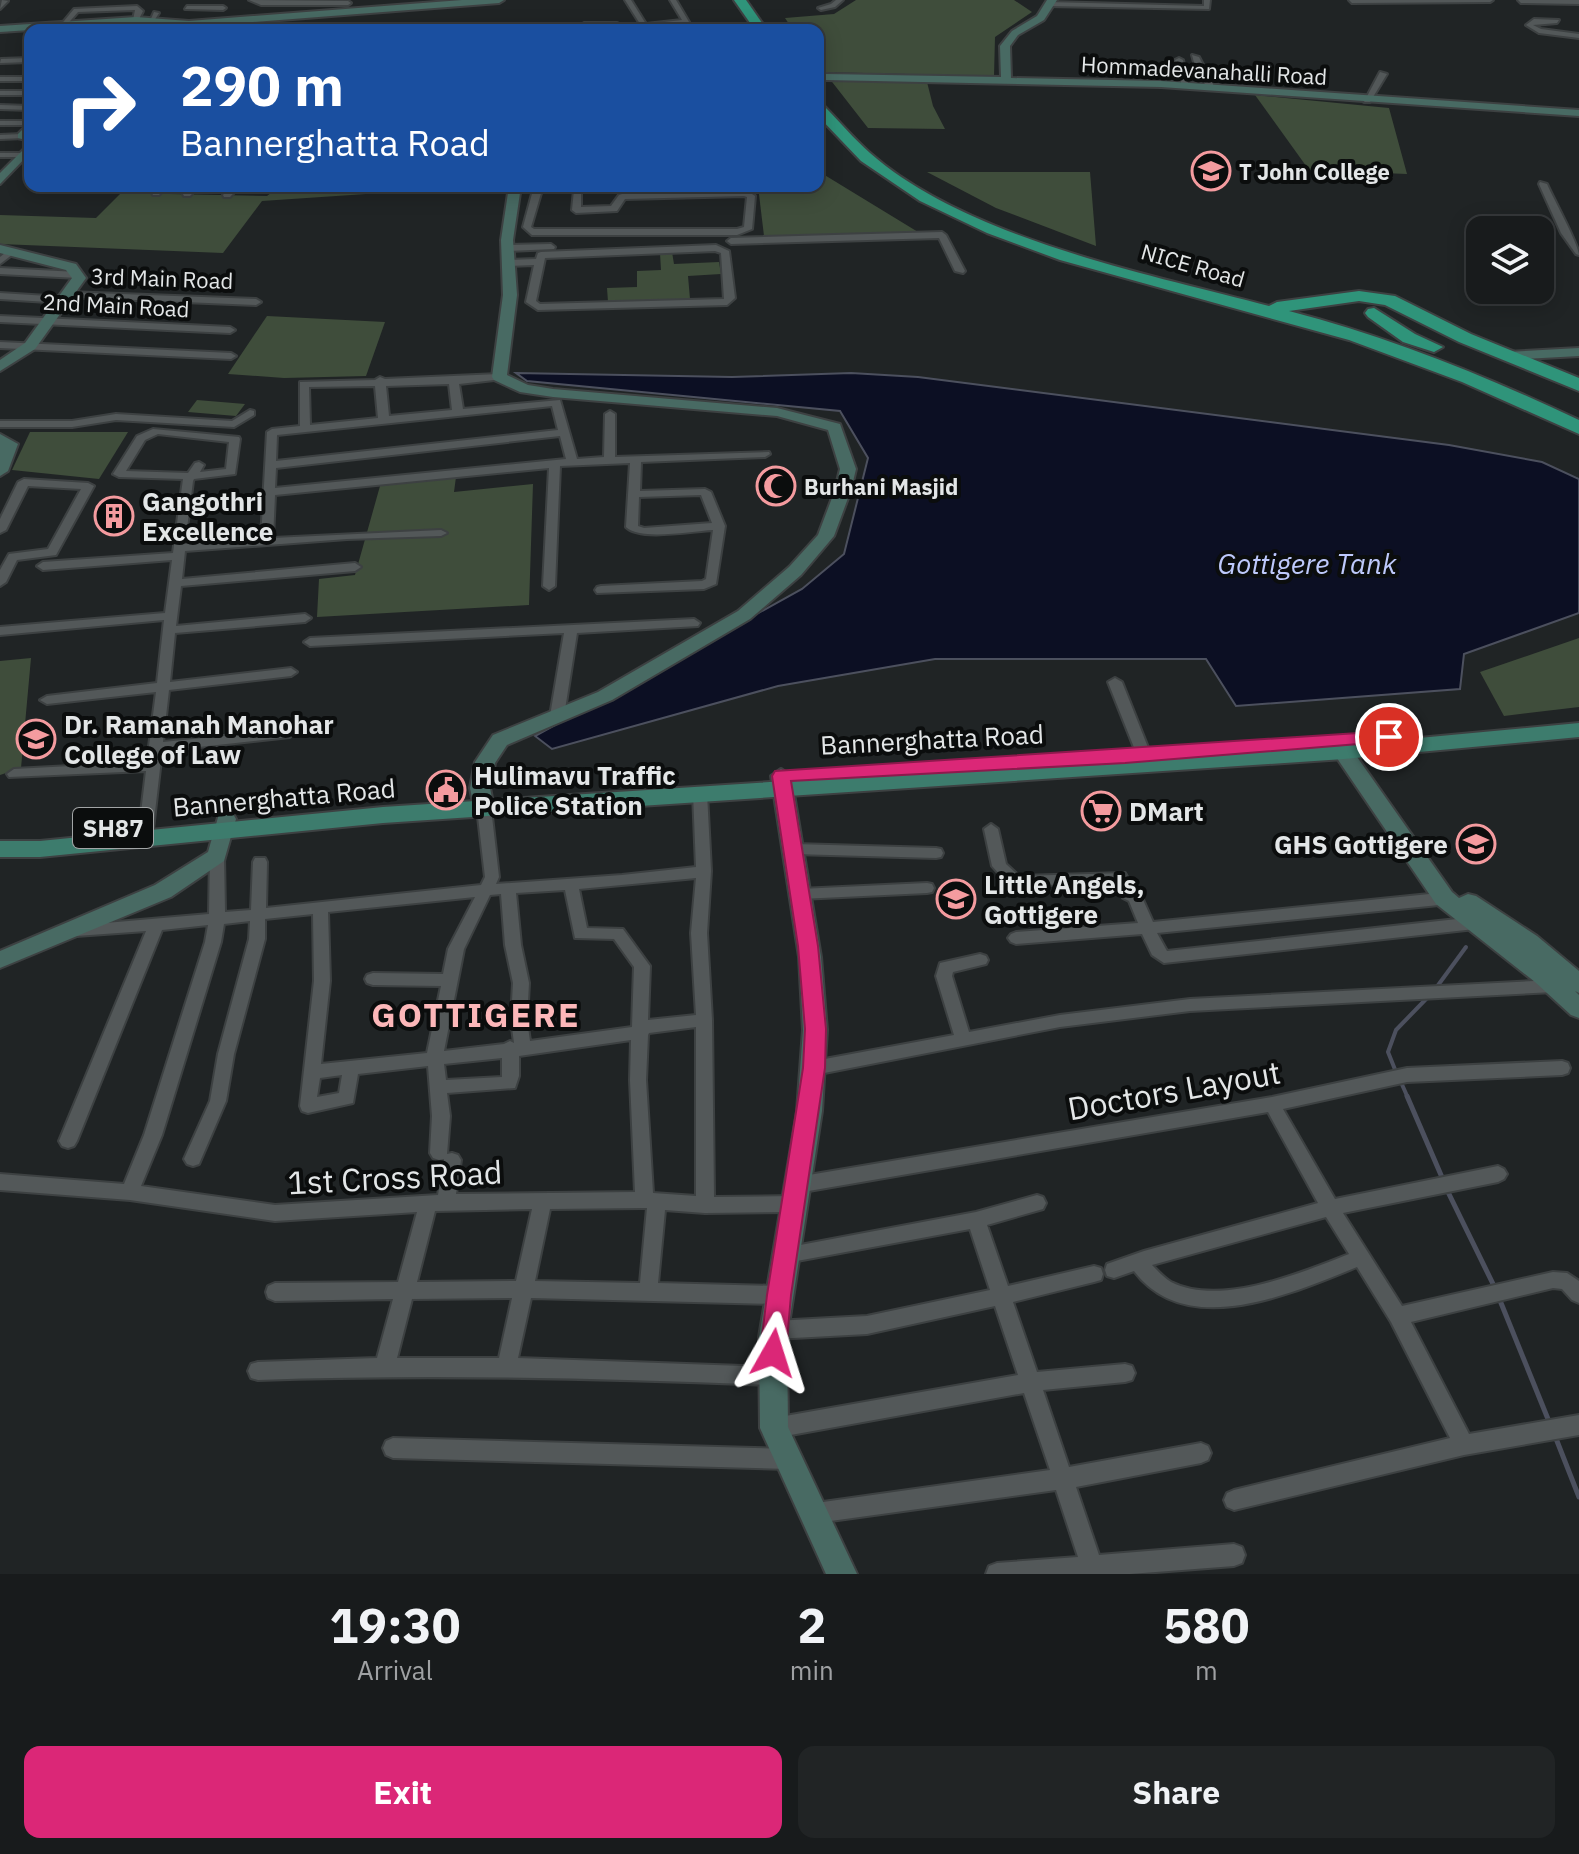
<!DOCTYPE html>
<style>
:root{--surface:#181b1c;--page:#212425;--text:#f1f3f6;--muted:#9fa1a3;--line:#36393b;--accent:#db2777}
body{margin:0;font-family:"IBM Plex Sans",sans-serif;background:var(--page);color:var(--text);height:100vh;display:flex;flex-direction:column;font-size:30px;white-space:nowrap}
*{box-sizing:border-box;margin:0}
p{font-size:26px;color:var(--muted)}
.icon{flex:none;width:44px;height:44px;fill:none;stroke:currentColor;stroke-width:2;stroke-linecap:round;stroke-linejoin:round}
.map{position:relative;height:1574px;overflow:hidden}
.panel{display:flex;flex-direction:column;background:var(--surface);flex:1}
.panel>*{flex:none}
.banner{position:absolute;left:24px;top:24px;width:800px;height:168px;border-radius:16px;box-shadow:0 4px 20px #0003,0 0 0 2px var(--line);background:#1a4fa0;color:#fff;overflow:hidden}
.fabs{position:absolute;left:1466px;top:216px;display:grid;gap:16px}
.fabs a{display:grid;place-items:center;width:88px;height:88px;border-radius:16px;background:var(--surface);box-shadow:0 4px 20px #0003,0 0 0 2px var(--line);font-size:40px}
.pin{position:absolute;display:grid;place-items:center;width:68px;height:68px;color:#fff;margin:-34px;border:4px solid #fff;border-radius:50%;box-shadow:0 2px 8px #0007}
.me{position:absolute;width:88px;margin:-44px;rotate:6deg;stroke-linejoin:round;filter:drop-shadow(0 0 6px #0008)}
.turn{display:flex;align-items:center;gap:28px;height:168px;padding:0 24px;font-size:36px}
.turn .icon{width:104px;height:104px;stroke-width:2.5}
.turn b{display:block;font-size:56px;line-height:68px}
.eta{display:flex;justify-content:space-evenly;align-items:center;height:136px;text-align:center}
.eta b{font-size:48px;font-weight:800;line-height:56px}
.button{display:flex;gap:16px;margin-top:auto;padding:16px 24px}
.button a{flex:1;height:92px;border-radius:16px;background:var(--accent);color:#fff;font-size:32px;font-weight:800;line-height:92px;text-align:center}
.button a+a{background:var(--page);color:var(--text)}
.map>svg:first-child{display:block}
.green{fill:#3f4d3b}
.water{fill:#0c0f23;stroke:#4c505e;stroke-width:2}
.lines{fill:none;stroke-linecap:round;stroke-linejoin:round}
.stream-far1{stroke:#4c505e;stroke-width:4}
.stream{stroke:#4c505e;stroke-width:5}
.street-casing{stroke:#3d4142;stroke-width:4}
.secondary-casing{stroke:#3d4142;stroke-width:4}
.primary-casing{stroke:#3d4142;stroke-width:4}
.highway-casing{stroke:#3d4142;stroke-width:4}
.street{fill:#535859;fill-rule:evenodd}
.secondary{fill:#486a63;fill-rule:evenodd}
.primary{fill:#3d7c6d;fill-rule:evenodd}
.highway{fill:#2f947a;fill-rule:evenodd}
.route{fill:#db2777;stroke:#8e194d;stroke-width:2}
.labels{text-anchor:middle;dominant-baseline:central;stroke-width:8;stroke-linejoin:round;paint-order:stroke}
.far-street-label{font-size:22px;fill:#e3e6e7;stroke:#0b0d0d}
.far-poi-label{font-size:22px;font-weight:bold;fill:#e3e6e7;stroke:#0b0d0d;text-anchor:start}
.shield{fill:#0b0d0d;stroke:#a2a5a6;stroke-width:2}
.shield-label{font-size:24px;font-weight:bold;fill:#e3e6e7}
.poi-label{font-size:26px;font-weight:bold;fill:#e3e6e7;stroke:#0b0d0d;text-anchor:start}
.street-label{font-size:26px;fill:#e3e6e7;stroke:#0b0d0d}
.water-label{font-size:28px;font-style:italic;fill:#bec9fb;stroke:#0b0d0d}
.near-street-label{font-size:32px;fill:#e3e6e7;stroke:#0b0d0d}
.district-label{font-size:34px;font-weight:bold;letter-spacing:2px;fill:#fcb7b9;stroke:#0b0d0d}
</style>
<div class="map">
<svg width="1579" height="1574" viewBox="0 0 1579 1574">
<rect width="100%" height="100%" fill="#202425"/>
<g class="green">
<polygon points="856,0 1014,0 1032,12 995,37 994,76 820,72 818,30 793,30 785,18 834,14"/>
<polygon points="829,78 927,82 933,106 945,129 868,128"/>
<polygon points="1255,95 1389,108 1407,174 1309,170"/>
<polygon points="818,171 918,232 764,236 758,186 818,186"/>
<polygon points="927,172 1090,172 1096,246 996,208"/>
<polygon points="280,186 485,186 262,201 223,253 0,244 0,215 96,218 121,193 267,196"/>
<polygon points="595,186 736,186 689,188 687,193 591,192"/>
<polygon points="672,252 674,264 719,262 721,274 688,276 690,299 608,302 607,288 637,287 637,271 661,270 660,253"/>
<polygon points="267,316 385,322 366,376 284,378 228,374"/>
<polygon points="197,400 245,404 236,416 188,412"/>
<polygon points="30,432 128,432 99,479 12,470"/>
<polygon points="456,477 454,492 533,484 529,605 317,617 319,579 355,575 380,486"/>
<polygon points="1579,638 1579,707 1504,716 1480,672"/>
<polygon points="31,658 21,768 0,775 0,661"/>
</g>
<polygon class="water" points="516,373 732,377 851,373 918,377 1449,445 1542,462 1579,479 1579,613 1464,654 1460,689 1236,706 1206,659 935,659 778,686 552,749 535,736 802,589 844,554 868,458 840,411 527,381"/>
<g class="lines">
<g class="stream-far1">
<polyline points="1436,988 1466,947"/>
<polyline points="1396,1072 1388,1052 1396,1030 1428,997"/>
<polyline points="1400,1080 1408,1098"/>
</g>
<g class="stream">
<polyline points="1407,1096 1444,1182"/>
<polyline points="1447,1190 1496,1290"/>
<polyline points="1499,1298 1550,1424"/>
<polyline points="1555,1436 1579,1497"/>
</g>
<g class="street-casing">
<g id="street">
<polygon points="2,0 8,1 0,9"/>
<polygon points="249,0 348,1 351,3 348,5 261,5"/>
<polygon points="625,0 631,0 646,24 682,20 670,0 676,0 689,22 642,27"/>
<polygon points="836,0 843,0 835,7 821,10 818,8 831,4"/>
<polygon points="1204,0 1210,0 1209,9 1048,6 1045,4 1048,2 1204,6"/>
<polygon points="1349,0 1493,0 1490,2 1352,3"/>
<polygon points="1518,0 1579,0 1579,4 1521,3"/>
<polygon points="137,6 143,11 138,21 133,20 135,10 78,12 64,28 59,27 74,9"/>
<polygon points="187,6 223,6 226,8 223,10 185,9"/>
<polygon points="154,12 159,13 154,21 150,21"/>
<polygon points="1534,19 1559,20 1557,23 1533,25 1541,29 1579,34 1579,38 1539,33 1526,25"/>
<polygon points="584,23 617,23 620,25 575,30"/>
<polygon points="1192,55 1199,57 1213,84 1214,90 1207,88 1195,66"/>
<polygon points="30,58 30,62 0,63 1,59"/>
<polygon points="1179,58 1183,60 1189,88 1182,86 1175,60"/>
<polygon points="1380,72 1387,74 1370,102 1364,102"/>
<rect x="0" y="77" width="30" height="4"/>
<rect x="0" y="91" width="30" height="4"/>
<polygon points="0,105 30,106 30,110 0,109"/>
<rect x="0" y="121" width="30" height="4"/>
<polygon points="22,134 25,134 25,138 0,139 0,135"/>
<polygon points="0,153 22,153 26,155 22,157 0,157"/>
<path d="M1540 182 1547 184C1553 198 1579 245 1579 255L1576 254 1561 233 1539 184Z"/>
<polygon points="117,186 125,186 120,190"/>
<polygon points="158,186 167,186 159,195 153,195 152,193"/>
<polygon points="190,186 199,186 190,196 184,196 183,194"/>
<polygon points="231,186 240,186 230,197 224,197 223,195"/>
<path d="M508 186H581V207L611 206 619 195 622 194 746 190 755 196 752 229 737 235H532L523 227 533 190H511ZM542 190H574L572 210 576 213 617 211 625 199 744 196 747 197 744 227 737 229H534L531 227Z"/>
<polygon points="942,232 946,235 965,271 963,273 955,271 939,238 731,244 727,241 731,238"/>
<polygon points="551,244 555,247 554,249 507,251 503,248 507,245"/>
<path d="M716 245 729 251 735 298 727 305 538 310 526 302 534 265 508 266 503 263 508 260 536 259 538 253 541 252ZM715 251 721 253 724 299 540 304 536 301 545 258Z"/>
<polygon points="10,249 17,251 0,264 0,257"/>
<polygon points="0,268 78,272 83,275 78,278 0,274"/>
<polygon points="67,292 256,299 261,302 256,305 64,297 64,293"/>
<polygon points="0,293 64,297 69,300 64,303 0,299"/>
<polygon points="0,316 230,327 235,330 230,333 0,322"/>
<polygon points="0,342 231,353 236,356 231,359 0,348"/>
<path d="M499 374 503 375V379L459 384 463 409 560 400 577 459 604 457 605 414 610 411 615 414V457L769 452 770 454 765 457 641 462 640 491 705 489 711 492 725 526 716 584 704 589 597 593 595 590 597 587 601 586 702 581 706 579 713 530C692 531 640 541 626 527L630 463 560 466 555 586 549 590 543 586 549 468 275 495 273 538 441 530 447 533 441 536 347 539 185 551 182 579 355 563 361 567 355 571 181 586 176 626 305 614 311 618 305 622 175 633 170 682 291 668 297 672 291 676 169 690 163 742 285 730 290 731 292 734 290 737 162 751 152 838 145 843 138 838 146 771 9 777 7 774 14 769 147 762 156 692 47 704 40 700 47 696 157 683 164 620 0 635V627L165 613 172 560 43 570 37 566 43 562 173 553 183 479 119 477 113 474 137 436 153 429 239 437 240 439 235 474 194 479 193 481 185 544 261 539 267 432 272 429 300 426V382L375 380 380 377 385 379ZM449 384 452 410 389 416 386 386ZM375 386 378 418 310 425 309 387ZM552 406 558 430 276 461 277 435ZM158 434 229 442 226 469 200 472 204 465 199 462 195 463 188 473 126 471 145 440ZM560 436 566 459 275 488 276 468ZM701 495 712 523 644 528 638 526 639 497Z"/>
<polygon points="250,410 254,411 254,415 234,427 116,420 72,427 0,427 0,421 72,421 116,414 232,421"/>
<polygon points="24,479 88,483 94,486 56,555 17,560 6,582 0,586 0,570 9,554 48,549 81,489 28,486 6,530 0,533 0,519 18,482"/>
<polygon points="694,619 700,623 698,626 577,633 564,716 557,720 550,716 564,633 310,646 304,642 310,638"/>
<polygon points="1115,678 1122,682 1151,755 1149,758 1139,758 1137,755 1108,682"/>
<path d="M700 788 707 793 711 871 707 933 712 1020 714 1197 795 1196 801 1198 804 1204 801 1210 795 1212 705 1213 665 1210 658 1283 779 1286 786 1289 788 1295 786 1301 779 1304 531 1298 518 1358 771 1367 778 1369 781 1376 778 1383 771 1385C600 1378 429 1374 258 1380L251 1378 248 1371 251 1364 258 1362 377 1358 393 1299 275 1301 268 1298 266 1292 268 1286 275 1283 398 1282 417 1212 275 1221 130 1200 0 1190V1174L124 1184 144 1135 205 942 208 925 162 930 77 1141 74 1146 68 1148 62 1146 59 1141 146 931 76 936 71 934 68 930 71 926 209 914 210 856 212 852H222L224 856 225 912 251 910 253 862 255 858H265L267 862 266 908 481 885 485 877 477 808 484 803 491 808 499 877 496 884 622 875 696 867 693 793ZM696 878 691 933 696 1015 648 1020 650 966 623 929 587 928 579 889ZM565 890 575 938 614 939 634 967 632 1027 530 1041 527 1020 529 983 521 945 516 893ZM501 894 505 945 513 983 511 1020 514 1043 510 1041 504 1044 444 1051 464 949 490 895ZM475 897 448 949 443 974 373 973 367 975 365 979 367 983 373 985 441 986 427 1053 321 1064 330 981 328 912ZM313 914 314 981 300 1106 302 1111 308 1113 353 1103 358 1074 428 1066 432 1116 430 1153 433 1158 439 1160 444 1159 438 1195 275 1205 141 1186 162 1135 221 942 224 924 250 921 249 939 218 1054 210 1101 184 1159 187 1164 193 1166 199 1164 226 1101 234 1054 265 939V919ZM696 1027V1196L653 1193 646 1080 648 1035 649 1033ZM631 1040 630 1080 635 1192 456 1194 461 1160 458 1155 452 1153 447 1154 450 1116 447 1093 515 1088 519 1076V1056ZM502 1058V1077L446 1080 444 1064ZM342 1075 339 1093 317 1097 320 1078ZM642 1208H647L640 1283 535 1281 550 1209ZM532 1209 516 1281 417 1282 435 1211ZM512 1298 499 1358H397L412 1299Z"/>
<polygon points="991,824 998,829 1006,864 1019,876 1125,873 1134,890 1140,893 1153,922 1449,892 1454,894 1457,898 1454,902 1449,904 1157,933 1167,951 1475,917 1480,919 1483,923 1480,927 1475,929 1164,963 1152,955 1142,934 1016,944 1011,942 1008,938 1011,934 1016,932 1138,923 1129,901 1123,898 1115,883 1010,886 992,866 984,829"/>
<polygon points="794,844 936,848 941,849 943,853 941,857 936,858 794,854 787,849"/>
<polygon points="927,883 932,884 934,888 932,892 927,893 800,899 795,898 792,894 795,890 800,889"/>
<polygon points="980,954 986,956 988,960 986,964 953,972 952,976 969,1032 1060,1015 1190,999 1554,980 1560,982 1562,986 1560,990 1554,992 1190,1011 1060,1027 814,1075 808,1073 806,1068 808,1063 814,1061 954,1035 936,976 940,963"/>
<path d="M1562 1061 1568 1063 1570 1068 1568 1073 1562 1075 1407 1082 1283 1109 1335 1199 1498 1166 1504 1169 1507 1174 1504 1179 1498 1182 1343 1213 1402 1306 1553 1272 1567 1273 1579 1281V1303L1572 1300 1562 1289 1553 1288 1411 1322 1469 1434 1579 1415V1435L1464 1455 1234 1510 1227 1507 1224 1500 1227 1493 1234 1490 1450 1438 1391 1322 1357 1267C1292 1293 1187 1341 1134 1271L1114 1278 1107 1276 1105 1270 1107 1264 1144 1251 1318 1203 1268 1112 797 1193 791 1190 788 1185 791 1180 797 1177 1272 1097 1407 1068ZM1326 1217 1349 1254C1301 1273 1220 1307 1171 1282 1164 1278 1158 1271 1152 1265Z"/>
<polygon points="1037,1195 1043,1197 1046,1203 1043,1209 987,1225 1008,1286 1094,1266 1101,1268 1103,1274 1101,1280 1094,1282 1013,1302 1037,1372 1125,1364 1132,1366 1135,1373 1132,1380 1125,1382 1043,1390 1069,1467 1201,1443 1208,1446 1211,1453 1208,1460 1201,1463 1076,1487 1099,1555 1234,1544 1242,1547 1245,1555 1242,1563 1234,1566 1130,1574 986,1574 989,1566 997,1563 1078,1557 1056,1490 816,1523 809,1520 806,1513 809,1506 816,1503 1050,1470 1024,1393 774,1438 767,1435 764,1428 767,1421 774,1418 1018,1375 995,1306 867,1334 775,1339 768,1336 765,1330 768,1324 775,1321 867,1316 990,1290 970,1229 786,1263 779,1261 777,1255 779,1249 976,1212"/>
<polygon points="393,1438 789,1449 796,1452 799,1459 796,1466 789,1469 393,1458 386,1455 383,1448 386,1441"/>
</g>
</g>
<g class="secondary-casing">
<g id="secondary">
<polygon points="462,0 504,0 499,3 189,27 136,23 0,32 0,26 136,17 189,21"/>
<polygon points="1047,0 1057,0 1044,20 1018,35 1010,46 1011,78 1161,81 1579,110 1579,116 1161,87 826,80 821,77 826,74 1001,77 1000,46 1012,31 1037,16"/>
<polygon points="30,122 30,141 18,138 18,134"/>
<polygon points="30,143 30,153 0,184 0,173"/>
<polygon points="503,186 515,186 520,193 513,240 517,295 507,375 528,385 553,389 777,408 840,424 856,469 851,490 834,536 801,575 750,619 612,700 507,745 495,763 490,788 494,808 484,815 474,808 470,788 475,762 493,735 598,692 738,611 789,567 818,535 835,490 840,469 828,430 777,416 553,397 520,392 494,380 492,377 503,295 501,240 508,193"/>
<polygon points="0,245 76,264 86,278 35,349 0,371 0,360 25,343 72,278 66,270 0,253"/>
<polygon points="1579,348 1579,356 1507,360 1500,356 1507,352"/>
<polygon points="0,434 18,444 8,471 0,476"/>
<polygon points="1336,736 1343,737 1452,892 1459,898 1468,894 1476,896 1537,936 1579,971 1579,993 1575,991 1579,995 1579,1018 1571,1015 1535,982 1436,904 1326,742"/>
<polygon points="781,769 791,776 821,957 827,1030 822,1111 787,1337 788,1427 857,1574 826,1574 760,1428 759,1337 797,1111 803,1030 799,957 771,776"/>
<polygon points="226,812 233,814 236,819 224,861 171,897 0,968 0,951 155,885 208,852 219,814"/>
</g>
</g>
<g class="primary-casing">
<polygon id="primary" points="1579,723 1579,737 1344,759 383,823 40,857 0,857 0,841 40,841 383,807 1344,745"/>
</g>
<g class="highway-casing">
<g id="highway">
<polygon points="734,0 746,0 767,30 755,30"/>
<path d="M818 104 823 105C839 121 854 139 870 153 966 238 1147 274 1269 306L1277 302 1359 291 1395 296 1471 334 1579 378V391L1459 342 1385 305 1359 301 1289 311C1389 337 1486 376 1579 420V434L1462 382 1349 340 1060 260 987 233 920 201 861 161 818 116Z"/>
<polygon points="1374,308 1415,334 1443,347 1434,352 1403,342 1368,317 1365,313 1368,309"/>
</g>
</g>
<use href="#street" class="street"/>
<use href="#secondary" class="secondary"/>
<use href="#primary" class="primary"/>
<use href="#highway" class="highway"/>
</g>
<polygon class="route" points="1389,731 1395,733 1398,737 1395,741 1125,763 791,781 818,946 826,1029 825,1068 791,1295 786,1353 782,1361 773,1365 764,1361 760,1353 767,1295 803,1068 805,1029 798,946 772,776 775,771"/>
<defs>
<g id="university-ring" transform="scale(2)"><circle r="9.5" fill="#0b0d0d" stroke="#f49b9f" stroke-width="1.5"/><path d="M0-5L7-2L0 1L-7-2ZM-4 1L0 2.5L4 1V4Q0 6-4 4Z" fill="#f49b9f"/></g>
<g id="mosque-ring" transform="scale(2)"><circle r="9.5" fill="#0b0d0d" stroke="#f49b9f" stroke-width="1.5"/><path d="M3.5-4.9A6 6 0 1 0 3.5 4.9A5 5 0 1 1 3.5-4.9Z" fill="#f49b9f"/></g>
<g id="building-ring" transform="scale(2)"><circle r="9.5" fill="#0b0d0d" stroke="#f49b9f" stroke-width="1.5"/><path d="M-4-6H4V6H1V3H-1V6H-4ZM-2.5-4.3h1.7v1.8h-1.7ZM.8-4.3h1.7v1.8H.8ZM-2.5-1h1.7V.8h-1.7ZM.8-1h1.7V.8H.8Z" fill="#f49b9f"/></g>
<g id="civic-ring" transform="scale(2)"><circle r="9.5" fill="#0b0d0d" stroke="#f49b9f" stroke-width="1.5"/><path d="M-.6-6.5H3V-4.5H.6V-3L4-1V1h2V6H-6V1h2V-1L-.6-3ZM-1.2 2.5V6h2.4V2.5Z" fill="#f49b9f"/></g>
<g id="supermarket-ring" transform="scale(2)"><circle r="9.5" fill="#0b0d0d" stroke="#f49b9f" stroke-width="1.5"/><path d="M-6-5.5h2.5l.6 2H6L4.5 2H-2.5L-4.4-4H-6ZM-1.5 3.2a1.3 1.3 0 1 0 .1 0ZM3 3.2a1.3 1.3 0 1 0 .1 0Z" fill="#f49b9f"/></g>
<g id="school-ring" transform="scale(2)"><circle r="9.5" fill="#0b0d0d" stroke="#f49b9f" stroke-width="1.5"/><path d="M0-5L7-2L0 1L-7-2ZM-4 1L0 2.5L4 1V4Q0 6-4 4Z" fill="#f49b9f"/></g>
</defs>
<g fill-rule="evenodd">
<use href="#university-ring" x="1211" y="171"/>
<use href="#mosque-ring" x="776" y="486"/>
<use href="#building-ring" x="114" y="516"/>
<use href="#university-ring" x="36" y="739"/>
<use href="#civic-ring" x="446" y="790"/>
<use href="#supermarket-ring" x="1101" y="811"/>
<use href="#school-ring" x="1476" y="844"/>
<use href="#school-ring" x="956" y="899"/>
</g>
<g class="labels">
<g class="far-street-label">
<text transform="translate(1204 70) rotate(3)">Hommadevanahalli Road</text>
<text transform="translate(1193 265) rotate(16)">NICE Road</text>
<text transform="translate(162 278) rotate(2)">3rd Main Road</text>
<text transform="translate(116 305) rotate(3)">2nd Main Road</text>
</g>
<g class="far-poi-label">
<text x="1239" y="171">T John College</text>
<text x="804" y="486">Burhani Masjid</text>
</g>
<rect class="shield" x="73" y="808" width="80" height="40" rx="6"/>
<g class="shield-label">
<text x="113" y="828">SH87</text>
</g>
<g class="poi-label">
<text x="142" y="501">Gangothri<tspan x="142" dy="30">Excellence</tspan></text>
<text x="64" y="724">Dr. Ramanah Manohar<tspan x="64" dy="30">College of Law</tspan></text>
<text x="474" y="775">Hulimavu Traffic<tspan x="474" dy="30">Police Station</tspan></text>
<text x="1129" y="811">DMart</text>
<text x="1448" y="844" text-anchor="end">GHS Gottigere</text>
<text x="984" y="884">Little Angels,<tspan x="984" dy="30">Gottigere</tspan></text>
</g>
<g class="street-label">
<text transform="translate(932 739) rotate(-3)">Bannerghatta Road</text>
<text transform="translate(284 797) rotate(-5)">Bannerghatta Road</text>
</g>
<g class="water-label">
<text x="1307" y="563">Gottigere Tank</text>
</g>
<g class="near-street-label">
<text transform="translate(1174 1090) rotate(-10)">Doctors Layout</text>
<text transform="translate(395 1177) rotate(-3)">1st Cross Road</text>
</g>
<g class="district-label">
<text x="476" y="1014">GOTTIGERE</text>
</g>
</g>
</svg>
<div class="fabs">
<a><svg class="icon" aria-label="layers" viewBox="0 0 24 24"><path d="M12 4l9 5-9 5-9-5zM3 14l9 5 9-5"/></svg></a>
</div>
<div class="pin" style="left:1389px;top:737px;background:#d93025"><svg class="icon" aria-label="arrive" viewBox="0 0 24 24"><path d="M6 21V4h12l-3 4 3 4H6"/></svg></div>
<svg class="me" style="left:773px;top:1353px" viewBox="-20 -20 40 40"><path d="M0-17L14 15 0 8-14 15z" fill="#db2777" stroke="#fff" stroke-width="4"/></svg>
<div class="banner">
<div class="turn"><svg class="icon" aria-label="right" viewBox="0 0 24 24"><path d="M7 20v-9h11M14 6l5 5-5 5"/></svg><div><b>290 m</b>Bannerghatta Road</div></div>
</div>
</div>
<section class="panel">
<div class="eta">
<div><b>19:30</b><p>Arrival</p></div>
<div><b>2</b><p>min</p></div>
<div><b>580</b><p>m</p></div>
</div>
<div class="button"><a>Exit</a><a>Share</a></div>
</section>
